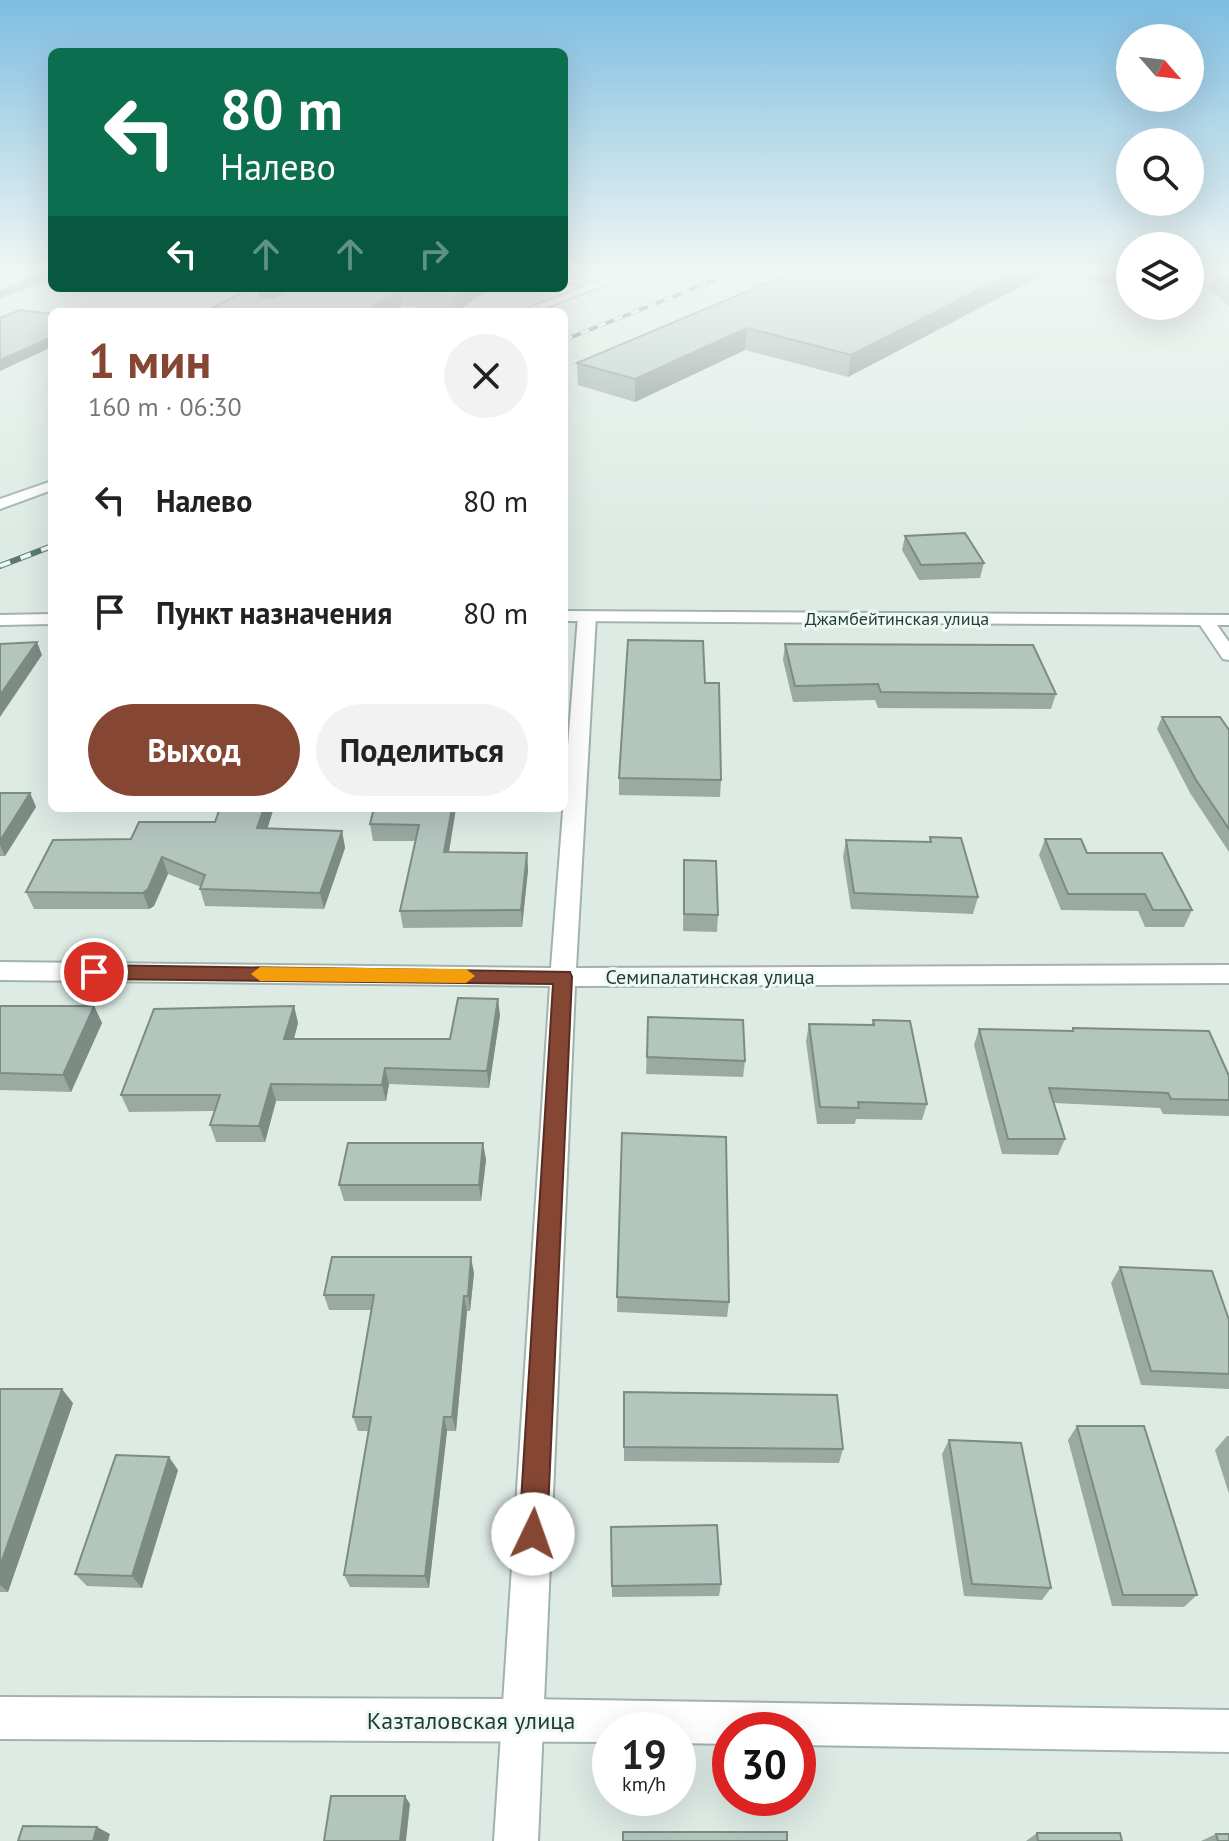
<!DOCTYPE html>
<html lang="ru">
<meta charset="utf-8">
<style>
:root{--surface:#fff;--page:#f2f2f2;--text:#222;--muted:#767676;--accent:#854634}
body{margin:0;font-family:"PT Sans",sans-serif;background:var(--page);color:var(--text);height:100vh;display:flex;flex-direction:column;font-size:30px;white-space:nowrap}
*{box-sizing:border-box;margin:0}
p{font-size:26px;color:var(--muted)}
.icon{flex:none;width:44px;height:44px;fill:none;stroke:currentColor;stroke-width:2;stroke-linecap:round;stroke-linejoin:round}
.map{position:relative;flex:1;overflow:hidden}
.side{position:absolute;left:48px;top:308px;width:520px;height:504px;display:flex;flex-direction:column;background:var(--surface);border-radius:12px;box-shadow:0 8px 32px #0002}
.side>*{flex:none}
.hud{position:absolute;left:48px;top:48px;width:520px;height:244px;border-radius:12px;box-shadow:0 8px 32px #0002;background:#0b6e4f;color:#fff;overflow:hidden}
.needle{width:52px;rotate:118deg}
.fabs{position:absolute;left:1116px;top:24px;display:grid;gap:16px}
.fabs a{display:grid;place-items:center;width:88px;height:88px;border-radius:50%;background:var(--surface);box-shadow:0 8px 32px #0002;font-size:40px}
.speed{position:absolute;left:592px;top:1712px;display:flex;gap:16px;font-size:40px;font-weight:700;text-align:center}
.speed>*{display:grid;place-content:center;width:104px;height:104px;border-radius:50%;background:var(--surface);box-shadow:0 8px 32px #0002;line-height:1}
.speed small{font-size:20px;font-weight:400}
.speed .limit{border:12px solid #d22;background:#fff;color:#111}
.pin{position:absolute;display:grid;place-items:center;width:68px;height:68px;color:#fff;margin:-34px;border:4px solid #fff;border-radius:50%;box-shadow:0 2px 8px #0007}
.me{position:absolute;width:88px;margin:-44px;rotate:3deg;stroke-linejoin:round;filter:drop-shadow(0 0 6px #0008)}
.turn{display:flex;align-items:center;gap:28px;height:168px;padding:0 40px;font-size:36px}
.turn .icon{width:104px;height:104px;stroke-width:2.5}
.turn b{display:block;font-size:56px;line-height:68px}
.lanes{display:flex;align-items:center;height:76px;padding:0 40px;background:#0003;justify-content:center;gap:40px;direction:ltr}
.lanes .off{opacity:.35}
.round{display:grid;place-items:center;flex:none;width:84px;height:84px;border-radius:42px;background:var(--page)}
.head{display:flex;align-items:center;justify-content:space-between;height:136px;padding:0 40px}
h1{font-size:48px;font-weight:800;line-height:60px;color:var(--accent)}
.action{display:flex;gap:16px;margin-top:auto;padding:16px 40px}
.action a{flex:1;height:92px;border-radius:48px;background:var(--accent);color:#fff;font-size:32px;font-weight:800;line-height:92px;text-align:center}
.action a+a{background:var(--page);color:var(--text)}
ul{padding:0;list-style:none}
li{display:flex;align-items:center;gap:24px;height:112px;padding:0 40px}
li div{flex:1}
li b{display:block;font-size:30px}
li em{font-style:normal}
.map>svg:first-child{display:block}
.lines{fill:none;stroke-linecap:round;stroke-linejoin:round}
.minor-casing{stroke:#a1b3ac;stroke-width:4}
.tertiary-casing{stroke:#a1b3ac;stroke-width:4}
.primary-casing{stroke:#bcc5c2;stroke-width:4}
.minor{fill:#fff;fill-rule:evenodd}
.tertiary{fill:#fff;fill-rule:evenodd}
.primary{fill:#5fa592;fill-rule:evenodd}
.rail-far1-casing{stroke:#58796f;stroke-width:4}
.rail-casing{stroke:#58796f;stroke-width:6}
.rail-far1{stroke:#eff8f3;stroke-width:3;stroke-dasharray:9;stroke-linecap:butt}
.rail{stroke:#eff8f3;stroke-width:4;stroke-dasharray:11;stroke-linecap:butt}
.wall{fill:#9aaaa3}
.shaded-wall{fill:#7d8b85}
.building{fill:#b3c6be;stroke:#7d8b85;stroke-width:2}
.route{fill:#854634;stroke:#562e22;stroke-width:2}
.slow{fill:#f59e0b}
.labels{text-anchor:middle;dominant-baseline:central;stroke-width:6;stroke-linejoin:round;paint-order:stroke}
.far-street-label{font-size:18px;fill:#1e3d34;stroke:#eff8f3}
.street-label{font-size:20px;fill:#1e3d34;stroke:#eff8f3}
.near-street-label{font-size:24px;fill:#1e3d34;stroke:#eff8f3}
</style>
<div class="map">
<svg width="1229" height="1841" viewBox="0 0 1229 1841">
<rect width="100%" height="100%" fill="#deebe5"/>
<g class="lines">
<g class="minor-casing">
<g id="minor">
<polygon points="564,276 603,285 598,288 564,282"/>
<polygon points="587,611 596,616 576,968 1229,965 1229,983 575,986 538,1841 494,1841 550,986 0,980 0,962 551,968 578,616"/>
</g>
</g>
<g class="tertiary-casing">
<g id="tertiary">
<polygon points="622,272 638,272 534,312 519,312"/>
<polygon points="52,481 52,490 0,509 0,499"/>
<polygon points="564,611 1229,615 1229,625 1217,625 1229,642 1229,660 1223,659 1200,625 564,621"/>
<polygon points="52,614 52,624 0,625 0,615"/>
<polygon points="0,1697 522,1699 1229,1710 1229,1752 798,1745 798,1730 730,1730 730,1744 678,1743 678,1730 610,1730 610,1742 0,1739"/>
</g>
</g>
<g class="primary-casing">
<polygon id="primary" points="45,272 52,272 52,277 0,298 0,291"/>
</g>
<use href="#minor" class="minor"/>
<use href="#tertiary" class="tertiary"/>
<use href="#primary" class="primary"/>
<g class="rail-far1-casing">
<polyline id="rail-far1" points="564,340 735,272"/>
</g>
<g class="rail-casing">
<polyline id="rail" points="0,566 52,546"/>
</g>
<use href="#rail-far1" class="rail-far1"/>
<use href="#rail" class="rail"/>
</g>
<g class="wall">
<polygon points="793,272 1048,272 848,377 745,350 635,402 578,385 577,363"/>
<polygon points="1050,272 1130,272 1130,288"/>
<polygon points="1216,272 1229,272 1229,306 1210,290"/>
<polygon points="250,288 491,288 457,312"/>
<polygon points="905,536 984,563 980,578 919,580 902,550"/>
<polygon points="785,644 1056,694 1051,709 878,708 875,700 793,702 783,660"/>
<polygon points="705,683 721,780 720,797 619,795 619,778"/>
<polygon points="1162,717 1229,730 1229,852 1190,793 1157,729"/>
<polygon points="0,793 30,793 36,807 5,856 0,856"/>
<polygon points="374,808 456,808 449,852 527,853 528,870 522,927 403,928 400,911 415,841 373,841 370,824"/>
<polygon points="267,829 342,831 345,848 324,909 205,906 200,889 201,887 168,874 154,906 149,909 34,909 26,892 131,839"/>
<polygon points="930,837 978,897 973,914 851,909 843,857 846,840 929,842"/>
<polygon points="1045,839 1087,853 1192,910 1184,927 1145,927 1138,911 1061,910 1039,855"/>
<polygon points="684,860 718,915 717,932 683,931"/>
<polygon points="0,1005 94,1006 102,1023 71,1092 0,1090"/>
<polygon points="294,1006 298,1023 294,1039 450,1039 500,1015 489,1088 389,1084 386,1101 276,1101 265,1142 216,1142 210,1125 214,1111 129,1112 121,1095"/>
<polygon points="648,1017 745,1061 743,1077 646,1074"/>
<polygon points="873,1020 927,1104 922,1120 856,1119 855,1124 817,1124 806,1041 809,1024 872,1025"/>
<polygon points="1073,1028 1229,1076 1229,1116 1163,1114 1160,1108 1054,1103 1065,1139 1058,1155 1002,1154 974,1045 979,1029 1072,1031"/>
<polygon points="622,1133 729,1302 727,1317 617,1312"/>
<polygon points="483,1143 486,1160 481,1201 344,1201 339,1185"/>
<polygon points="1120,1267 1229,1320 1229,1389 1141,1385 1111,1283"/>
<polygon points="474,1273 470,1311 467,1311 456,1431 447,1431 429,1588 350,1587 344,1575 369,1431 358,1431 353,1417 371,1310 329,1310 324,1295"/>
<polygon points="0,1389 73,1403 8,1592 0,1592"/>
<polygon points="624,1392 843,1449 839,1463 624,1461"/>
<polygon points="1077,1426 1197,1595 1184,1607 1112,1606 1068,1440"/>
<polygon points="1227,1436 1229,1436 1229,1494 1215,1450"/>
<polygon points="949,1440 1051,1588 1042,1600 964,1596 942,1454"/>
<polygon points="178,1470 142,1588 87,1586 75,1574"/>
<polygon points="611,1527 721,1584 719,1596 612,1597"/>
<polygon points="1037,1833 1122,1841 1026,1841"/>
<polygon points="1216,1834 1229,1841 1201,1841"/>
</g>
<g class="shaded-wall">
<polygon points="1014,272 1048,272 848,377 851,355"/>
<polygon points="267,288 292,288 262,310 259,298 259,293"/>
<polygon points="467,288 491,288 455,312 454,297"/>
<polygon points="400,290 402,306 393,312 364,312"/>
<polygon points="747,328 745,350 635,402 635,379"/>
<polygon points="52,337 52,347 0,371 0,360"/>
<polygon points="37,642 42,655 0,717 0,695"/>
<polygon points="30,793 36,807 5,856 0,845 0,841"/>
<polygon points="264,808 274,808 262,845 257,828"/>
<polygon points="452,808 456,808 446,869 444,852"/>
<polygon points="342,831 345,848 324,909 320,893"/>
<polygon points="527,853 528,870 522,927 521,910"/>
<polygon points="162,857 168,874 154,906 149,909 143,893"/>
<polygon points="498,999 500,1015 489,1088 487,1071"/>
<polygon points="94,1006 102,1023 71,1092 63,1075"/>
<polygon points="294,1006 298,1023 289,1056 284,1039"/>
<polygon points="385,1068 389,1084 386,1101 382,1085"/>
<polygon points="271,1084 276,1101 265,1142 259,1126"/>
<polygon points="483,1143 486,1160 481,1201 479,1185"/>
<polygon points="471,1257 474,1273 470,1311 468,1296"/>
<polygon points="464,1296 467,1311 456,1431 452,1417"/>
<polygon points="62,1389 73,1403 8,1592 0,1585 0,1566"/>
<polygon points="444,1417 447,1431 429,1588 425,1576"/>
<polygon points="169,1457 178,1470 142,1588 132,1576"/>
<polygon points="405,1796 410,1804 406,1841 400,1841"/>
<polygon points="97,1827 110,1834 108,1841 93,1841"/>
</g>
<g class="building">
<polygon points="793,272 1014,272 851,355 747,328 635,379 577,363"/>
<polygon points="250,288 267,288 259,293 259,298 275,298 289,288 467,288 454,297 400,290 364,312 205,312"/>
<polygon points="20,310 52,314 52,337 0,360 0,318"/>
<polygon points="965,533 984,563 921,565 905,536"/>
<polygon points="628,640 703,641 705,683 719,683 721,780 619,778"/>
<polygon points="37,642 0,695 0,644"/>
<polygon points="785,644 1033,645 1056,694 881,692 878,684 795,686"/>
<polygon points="1162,717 1220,717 1229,730 1229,829 1196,780"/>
<polygon points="0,793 30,793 0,841"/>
<polygon points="220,808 264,808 257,828 342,831 320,893 200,889 205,875 162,857 148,889 143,893 26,892 53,840 131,839 139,822 215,822"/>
<polygon points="374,808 452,808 444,852 527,853 521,910 400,911 419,825 370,824"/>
<polygon points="930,837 961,838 978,897 854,893 846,840 931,842"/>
<polygon points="1045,839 1081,839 1087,853 1162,853 1192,910 1153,910 1145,894 1068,894"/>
<polygon points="684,860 716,861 718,915 684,914"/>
<polygon points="458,998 498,999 487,1071 385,1068 382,1085 271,1084 259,1126 210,1125 220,1095 121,1095 154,1009 294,1006 284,1039 450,1039"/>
<polygon points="0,1006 94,1006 63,1075 0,1073"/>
<polygon points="648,1017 743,1020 745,1061 647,1057"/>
<polygon points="873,1020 910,1021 927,1104 858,1102 859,1108 820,1107 809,1024 874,1025"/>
<polygon points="1073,1028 1209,1031 1229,1076 1229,1100 1171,1099 1168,1093 1049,1088 1065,1139 1008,1139 979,1029 1073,1031"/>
<polygon points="622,1133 726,1137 729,1302 617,1297"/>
<polygon points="348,1143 483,1143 479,1185 339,1185"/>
<polygon points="332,1257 471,1257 468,1296 464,1296 452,1417 444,1417 425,1576 344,1575 371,1417 353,1417 374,1295 324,1295"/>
<polygon points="1120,1267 1212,1271 1229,1320 1229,1374 1151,1371"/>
<polygon points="0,1389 62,1389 0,1566"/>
<polygon points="624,1392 837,1395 843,1449 624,1447"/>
<polygon points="1077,1426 1144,1426 1197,1595 1123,1595"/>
<polygon points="949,1440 1021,1443 1051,1588 972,1584"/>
<polygon points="116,1455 169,1457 132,1576 75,1574"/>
<polygon points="717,1525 721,1584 612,1586 611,1527"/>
<polygon points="331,1796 405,1796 400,1841 324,1841"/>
<polygon points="23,1826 97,1827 93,1841 18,1841"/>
<rect x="623" y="1832" width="164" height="9"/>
<polygon points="1037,1833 1120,1833 1122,1841 1038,1841"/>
<polygon points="1216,1834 1229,1834 1229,1841 1218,1841"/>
</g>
<linearGradient id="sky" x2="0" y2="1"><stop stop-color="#7fbde1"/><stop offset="0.51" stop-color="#f0f6f3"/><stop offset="1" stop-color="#f0f6f3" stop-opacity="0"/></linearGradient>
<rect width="1229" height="530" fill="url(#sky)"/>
<polygon class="route" points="94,965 570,972 572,977 547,1534 543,1544 533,1548 523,1544 519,1534 553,984 94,979 84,972"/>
<polygon class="slow" points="260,967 466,969 475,976 466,983 260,981 251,974"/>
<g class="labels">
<g class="far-street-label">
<text x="897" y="618">Джамбейтинская улица</text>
</g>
<g class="street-label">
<text x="710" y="977">Семипалатинская улица</text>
</g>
<g class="near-street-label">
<text x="471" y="1720">Казталовская улица</text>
</g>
</g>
</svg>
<div class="fabs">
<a><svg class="needle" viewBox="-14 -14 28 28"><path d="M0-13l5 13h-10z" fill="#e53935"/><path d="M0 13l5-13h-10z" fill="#767676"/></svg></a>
<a><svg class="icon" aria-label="search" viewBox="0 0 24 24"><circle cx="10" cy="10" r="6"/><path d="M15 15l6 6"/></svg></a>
<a><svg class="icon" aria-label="layers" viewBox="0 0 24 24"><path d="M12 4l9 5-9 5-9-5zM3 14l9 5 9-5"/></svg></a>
</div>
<div class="speed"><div>19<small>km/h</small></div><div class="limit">30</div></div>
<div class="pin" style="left:94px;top:972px;background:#d93025"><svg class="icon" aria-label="arrive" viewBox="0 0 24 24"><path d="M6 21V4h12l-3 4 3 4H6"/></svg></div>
<svg class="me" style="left:533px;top:1534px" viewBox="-20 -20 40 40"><circle r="19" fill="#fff"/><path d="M0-13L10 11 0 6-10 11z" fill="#854634"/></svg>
<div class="hud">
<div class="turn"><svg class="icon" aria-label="left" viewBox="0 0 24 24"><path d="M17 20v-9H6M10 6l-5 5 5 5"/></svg><div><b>80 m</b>Налево</div></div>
<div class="lanes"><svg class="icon" aria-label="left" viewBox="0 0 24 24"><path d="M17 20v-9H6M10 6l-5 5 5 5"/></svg><svg class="icon off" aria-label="ahead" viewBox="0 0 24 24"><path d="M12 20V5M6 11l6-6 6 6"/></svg><svg class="icon off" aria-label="ahead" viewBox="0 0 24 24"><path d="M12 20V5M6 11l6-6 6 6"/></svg><svg class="icon off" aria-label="right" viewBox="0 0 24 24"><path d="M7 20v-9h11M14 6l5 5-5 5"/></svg></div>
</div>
<section class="side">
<div class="head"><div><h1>1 мин</h1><p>160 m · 06:30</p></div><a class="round"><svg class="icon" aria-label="close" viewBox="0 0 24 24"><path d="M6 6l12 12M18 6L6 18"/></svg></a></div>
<ul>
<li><svg class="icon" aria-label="left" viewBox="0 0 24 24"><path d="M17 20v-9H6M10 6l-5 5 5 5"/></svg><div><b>Налево</b></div><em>80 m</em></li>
<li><svg class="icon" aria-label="arrive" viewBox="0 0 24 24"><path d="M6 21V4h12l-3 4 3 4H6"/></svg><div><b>Пункт назначения</b></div><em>80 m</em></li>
</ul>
<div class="action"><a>Выход</a><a>Поделиться</a></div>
</section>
</div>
